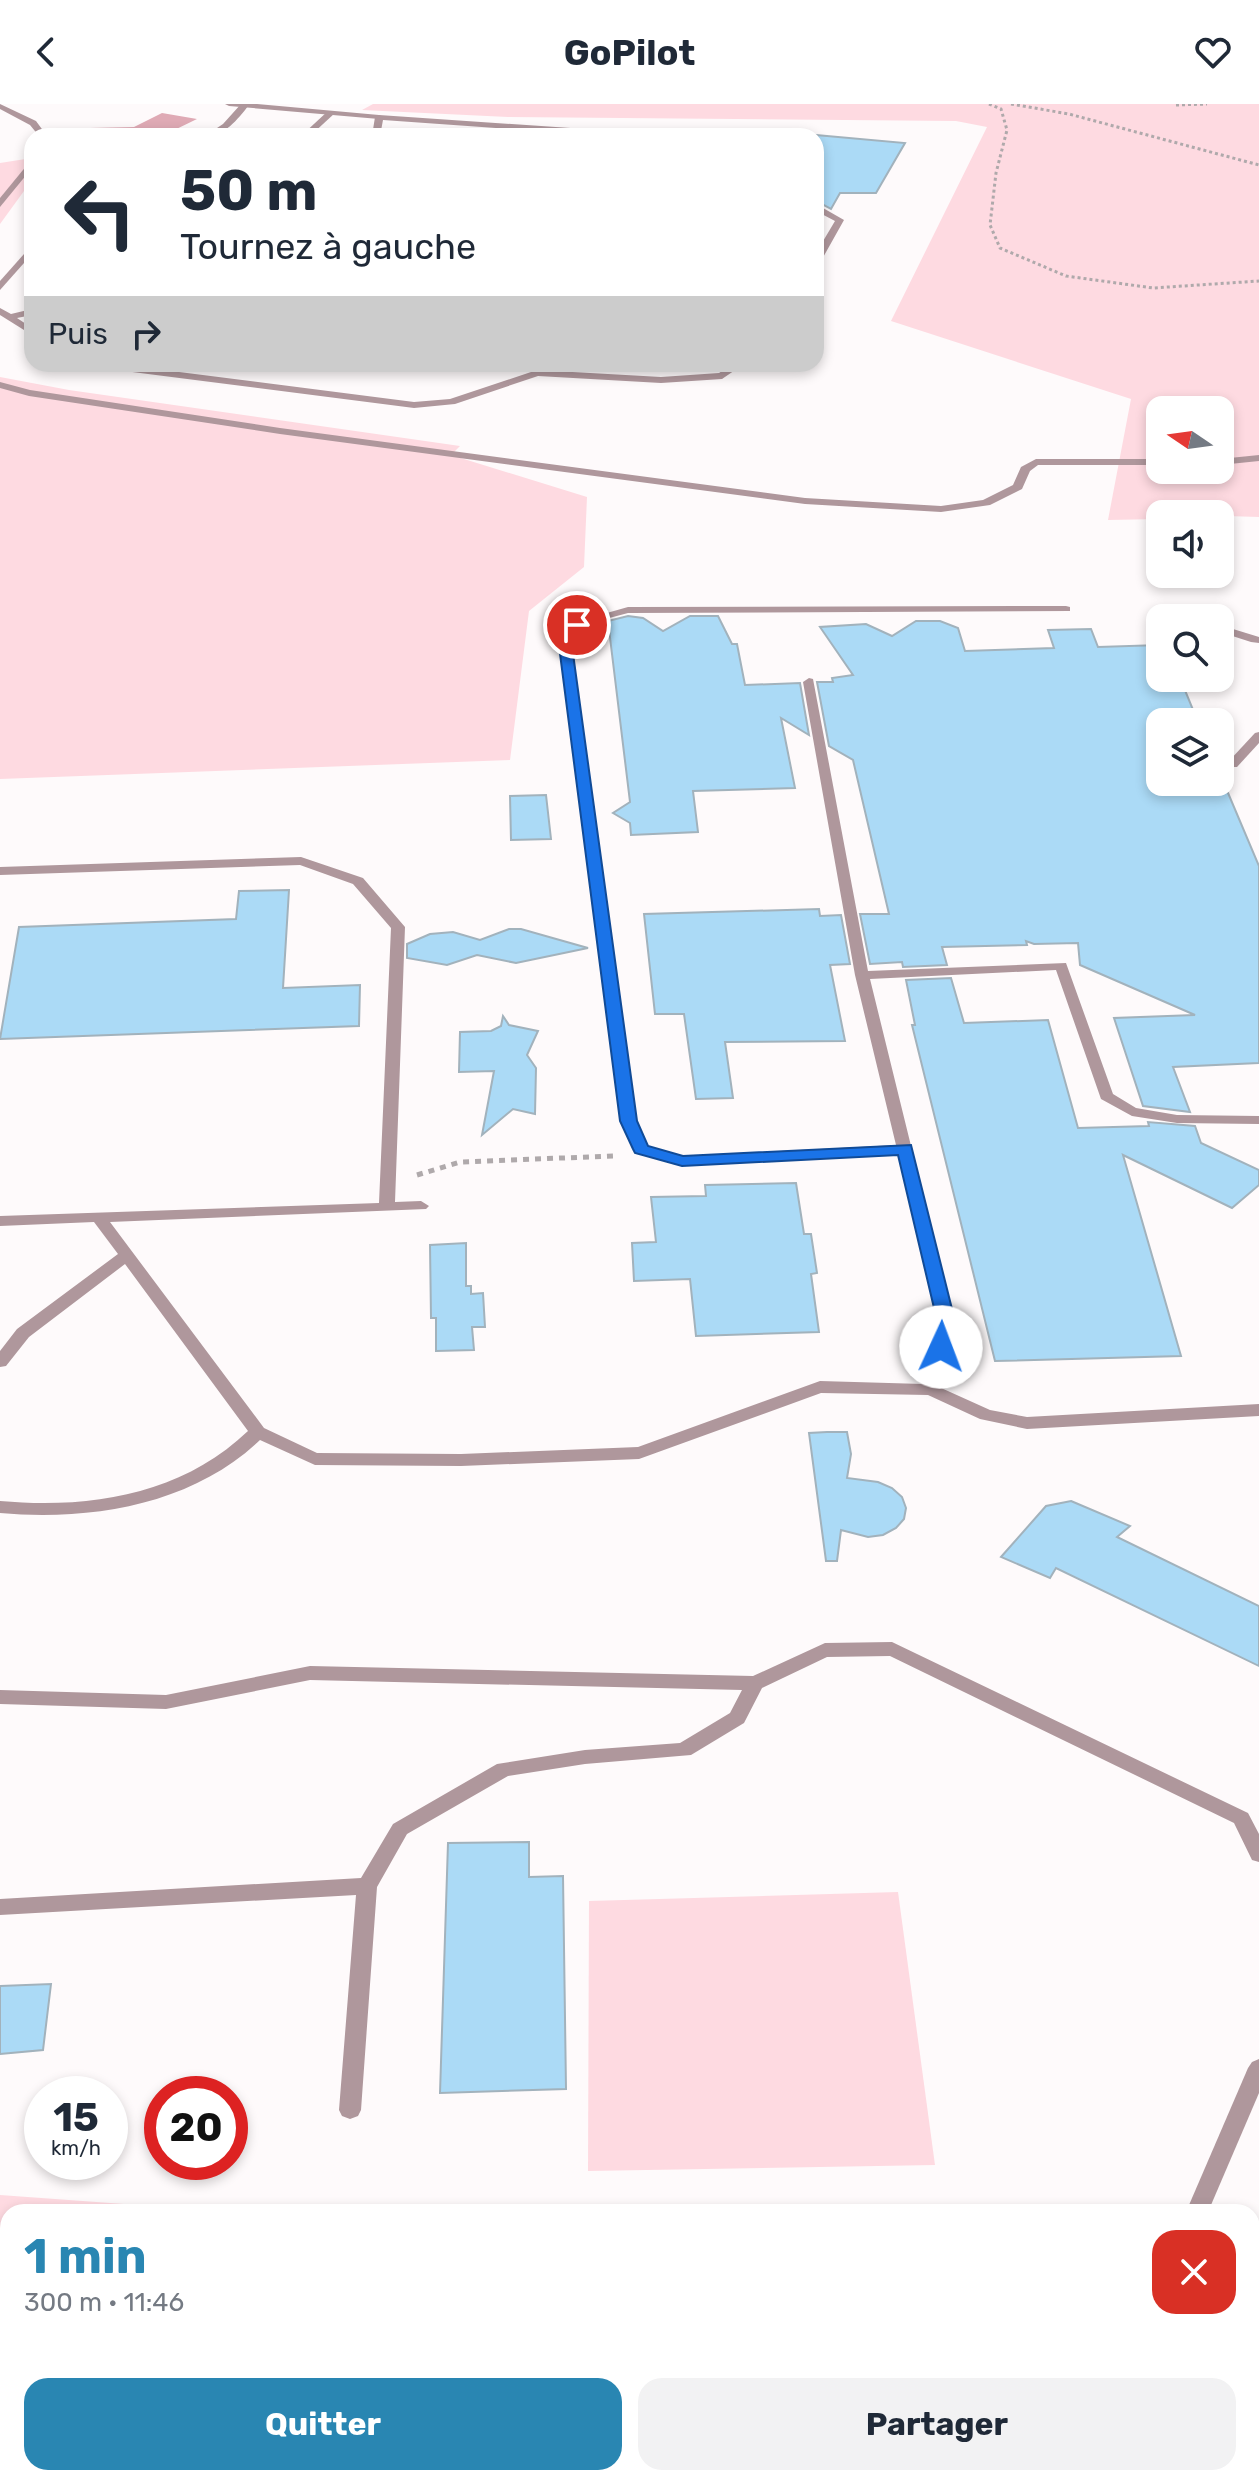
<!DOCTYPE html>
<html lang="fr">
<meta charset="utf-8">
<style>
:root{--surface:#fff;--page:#f2f2f3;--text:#1f2937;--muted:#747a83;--accent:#2986b2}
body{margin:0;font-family:Rubik,sans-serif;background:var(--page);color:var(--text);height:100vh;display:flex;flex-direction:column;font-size:30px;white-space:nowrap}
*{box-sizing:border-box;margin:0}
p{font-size:26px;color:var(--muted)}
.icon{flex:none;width:44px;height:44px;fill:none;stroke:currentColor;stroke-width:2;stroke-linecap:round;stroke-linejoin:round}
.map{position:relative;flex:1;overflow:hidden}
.drawer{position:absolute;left:0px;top:2100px;width:1260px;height:282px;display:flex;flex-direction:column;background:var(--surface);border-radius:24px 24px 0 0;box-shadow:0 4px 12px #0003}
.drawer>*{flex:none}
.guide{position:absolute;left:24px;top:24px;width:800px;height:244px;border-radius:24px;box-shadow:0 4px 12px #0003;background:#fff;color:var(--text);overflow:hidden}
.needle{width:52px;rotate:283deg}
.tools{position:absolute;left:1146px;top:292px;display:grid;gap:16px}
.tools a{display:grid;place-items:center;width:88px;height:88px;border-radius:16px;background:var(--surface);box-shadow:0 4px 12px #0003;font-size:40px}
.speed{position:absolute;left:24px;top:1972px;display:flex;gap:16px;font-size:40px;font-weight:700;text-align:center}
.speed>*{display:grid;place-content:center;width:104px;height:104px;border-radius:50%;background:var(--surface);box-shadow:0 4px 12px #0003;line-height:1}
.speed small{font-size:20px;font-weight:400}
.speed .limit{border:12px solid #d22;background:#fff;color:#111}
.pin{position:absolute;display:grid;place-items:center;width:68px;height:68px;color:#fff;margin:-34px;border:4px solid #fff;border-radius:50%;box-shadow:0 2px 8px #0007}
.me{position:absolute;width:88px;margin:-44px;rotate:2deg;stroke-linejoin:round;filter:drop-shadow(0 0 6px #0008)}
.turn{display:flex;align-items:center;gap:28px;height:168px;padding:0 24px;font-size:36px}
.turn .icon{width:104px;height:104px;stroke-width:2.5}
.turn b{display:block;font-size:56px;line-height:68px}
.then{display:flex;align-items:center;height:76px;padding:0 24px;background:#0003;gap:16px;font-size:30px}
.round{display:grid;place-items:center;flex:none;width:84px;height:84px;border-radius:24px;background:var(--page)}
.head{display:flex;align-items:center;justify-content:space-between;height:136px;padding:0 24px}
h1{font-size:48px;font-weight:700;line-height:60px;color:var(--accent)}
.cta{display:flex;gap:16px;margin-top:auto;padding:16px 24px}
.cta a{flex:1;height:92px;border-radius:24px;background:var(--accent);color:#fff;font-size:32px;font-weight:700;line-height:92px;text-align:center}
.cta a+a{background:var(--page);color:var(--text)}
header{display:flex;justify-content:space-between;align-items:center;height:104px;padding:0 24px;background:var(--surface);font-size:36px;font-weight:700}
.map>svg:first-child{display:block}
.green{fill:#fedae1;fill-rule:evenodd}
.water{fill:#dfaab5}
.building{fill:#abdaf6;stroke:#a2b2bc;stroke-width:2}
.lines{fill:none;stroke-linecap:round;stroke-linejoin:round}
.path-far1{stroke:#afa9ab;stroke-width:3;stroke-dasharray:3 3;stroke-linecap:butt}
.path{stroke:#afa9ab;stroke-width:5;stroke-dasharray:6 6;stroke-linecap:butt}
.service{fill:#af979c;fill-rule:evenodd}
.minor{fill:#af979c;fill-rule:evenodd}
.route{fill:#1a73e8;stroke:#114b97;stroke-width:2}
</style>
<header><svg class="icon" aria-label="back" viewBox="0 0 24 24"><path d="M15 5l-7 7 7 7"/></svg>GoPilot<svg class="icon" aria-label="heart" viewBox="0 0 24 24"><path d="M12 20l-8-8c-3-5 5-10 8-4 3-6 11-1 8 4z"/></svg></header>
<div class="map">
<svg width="1259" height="2381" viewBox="0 0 1259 2381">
<rect width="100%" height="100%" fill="#fefafb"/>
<g class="green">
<path d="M373 0H1259V413L1160 410V415L1108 416 1131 295 891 217 987 23 956 17 508 13 362 6ZM1160 306H1220V366H1160Z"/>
<polygon points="32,54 32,76 0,120 0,59"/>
<polygon points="0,273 69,286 460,342 451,351 587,393 584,463 529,507 510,656 0,675"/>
<polygon points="898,1788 935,2061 588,2067 589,1797"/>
<polygon points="0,2091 234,2108 8,2108 8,2374 1252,2374 1252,2182 1259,2182 1259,2381 0,2381"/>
</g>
<polygon class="water" points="162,9 197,15 162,32 88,32 90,24 134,23"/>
<g class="building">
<polygon points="816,31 905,39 876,89 840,89 831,105 816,97"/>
<polygon points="628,512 643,514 663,527 690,512 718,512 732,540 737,540 745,581 800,579 809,631 781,614 795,684 693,687 698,728 631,731 630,719 613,709 630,698 608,517"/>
<polygon points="916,517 940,517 958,524 965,547 1054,544 1048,526 1091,525 1098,543 1160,541 1160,574 1180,574 1198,618 1160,618 1160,678 1220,678 1220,670 1259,762 1259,959 1173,963 1190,1008 1143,1002 1114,914 1195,911 1080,861 1078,839 1034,840 1026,837 1027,841 942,843 947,861 903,863 902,858 870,860 860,810 889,810 853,656 829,642 817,578 833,578 832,574 853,571 820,523 866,520 892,532"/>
<polygon points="546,691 551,735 511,736 510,692"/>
<polygon points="289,786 283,884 360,881 359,922 0,935 19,823 236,815 239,787"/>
<polygon points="819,805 820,812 841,811 850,860 830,861 845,937 725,938 733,994 696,995 684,910 655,910 644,810"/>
<polygon points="509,825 521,825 588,844 516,859 477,851 447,861 407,854 407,840 430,830 453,828 480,836"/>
<polygon points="951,874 964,919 1048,916 1078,1024 1149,1022 1148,1018 1195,1022 1201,1039 1259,1066 1259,1081 1232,1104 1123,1051 1181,1252 995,1257 912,921 915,921 906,876"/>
<polygon points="503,912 509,921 538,927 527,951 536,964 535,1010 513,1005 482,1031 494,967 459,968 460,928 491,927 501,922"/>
<polygon points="796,1079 804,1130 811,1130 817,1169 811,1170 819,1228 696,1232 690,1175 634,1177 632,1139 656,1138 651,1093 706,1092 705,1081"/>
<polygon points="466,1139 466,1182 471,1182 471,1190 483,1189 485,1223 472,1223 474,1246 436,1247 436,1214 431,1214 430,1141"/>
<polygon points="827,1328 847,1328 851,1350 847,1374 878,1378 892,1384 902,1393 906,1404 904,1415 896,1424 883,1431 868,1433 841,1426 837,1457 826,1457 809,1329"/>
<polygon points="1071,1397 1130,1422 1117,1433 1259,1502 1259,1562 1056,1464 1050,1474 1001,1453 1046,1402"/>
<polygon points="529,1738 529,1773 563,1772 566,1985 440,1989 448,1739"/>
<polygon points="51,1880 43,1946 0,1950 0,1882"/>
</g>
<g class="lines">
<g class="path-far1">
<polyline points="989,0 1001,5 1007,26 996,69 990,121 1000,144 1066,172 1153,184 1259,177"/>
<polyline points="1011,0 1069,10 1259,61"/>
<polyline points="1176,1 1207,0"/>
</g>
<polyline class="path" points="417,1071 460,1058 613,1052"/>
<g class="service">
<polygon points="0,0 36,17 47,32 39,32 30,21 0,5"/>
<path d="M241 0 249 1C237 16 225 32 205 32L223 20Z"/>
<polygon points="328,7 335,9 310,32 301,32"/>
<polygon points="379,11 644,29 648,32 609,32 383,16 380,32 372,32 375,13"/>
<polygon points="32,55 32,64 0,103 0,94"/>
<polygon points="816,100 844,116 821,157 816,160 816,149 835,117 816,107"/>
<polygon points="32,141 32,150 0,186 0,177"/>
<polygon points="0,204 11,210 32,205 32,211 17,214 32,224 32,231 0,211"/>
<polygon points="88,260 116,260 414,298 450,295 537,266 661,273 719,269 733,260 744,260 722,275 661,279 538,272 455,300 414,304 93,263"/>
<polygon points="0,278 30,286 280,324 805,394 941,402 983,396 1013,381 1021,363 1036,355 1160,355 1160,361 1038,361 1030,367 1022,385 990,401 941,408 805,400 280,330 29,292 0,284"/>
<polygon points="1259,351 1259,357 1220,361 1220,355"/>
<path d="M1066 502 1070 503V507L628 509 598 517 571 535 635 1017 647 1042 683 1052 896 1041 855 871 803 578 809 574 813 575 868 867 1066 859 1113 990 1136 1004 1177 1011 1259 1012V1020L1177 1019 1132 1012 1101 995 1056 866 870 875 955 1221 939 1283 990 1306 1027 1313 1259 1300V1312L1027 1325 980 1315 928 1291 821 1289 639 1355 461 1362 315 1361 260 1336C192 1401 91 1417 0 1409V1397C90 1405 181 1391 248 1327L125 1160 29 1233 6 1262 0 1263V1247L17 1225 118 1150 94 1118 0 1122V1112L379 1099 391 824 353 780 300 761 0 771V763L301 753 363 774 405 823 395 1098 421 1097 429 1102 426 1105 110 1118 264 1324 317 1349 461 1350 638 1343 820 1277 923 1280 939 1221 898 1050 682 1062 636 1048 633 1045 621 1017 559 534 582 516 628 503Z"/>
<polygon points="1220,521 1259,533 1259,539 1251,538 1220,528"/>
<polygon points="1259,628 1259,639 1237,663 1229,663 1229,657 1255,629"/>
<polygon points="892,1538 1248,1709 1259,1730 1259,1758 1252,1756 1234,1719 890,1552 827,1553 762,1584 744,1619 691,1651 585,1660 508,1672 407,1730 377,1783 361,2006 358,2012 350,2015 342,2012 339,2006 356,1791 0,1811 0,1795 361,1774 393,1720 497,1660 585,1646 680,1639 730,1609 742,1586 310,1576 166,1605 0,1600 0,1586 166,1591 310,1562 753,1572 825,1539"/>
<polygon points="1259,1955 1259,1989 1208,2108 1186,2108 1248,1964 1252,1958"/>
<polygon points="1156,2374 1180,2374 1179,2381 1155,2381"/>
</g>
<polygon class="minor" points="225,0 257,0 379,11 383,13 379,15 229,2"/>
</g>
<polygon class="route" points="573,518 584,521 571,535 637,1017 648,1042 683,1052 911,1041 956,1221 948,1247 941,1249 932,1243 938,1221 898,1051 682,1062 635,1049 633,1045 620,1017 558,534"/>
</svg>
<div class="tools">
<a><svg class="needle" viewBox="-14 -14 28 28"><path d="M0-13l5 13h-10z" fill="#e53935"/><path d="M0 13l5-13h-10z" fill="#747a83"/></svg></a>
<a><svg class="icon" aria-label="sound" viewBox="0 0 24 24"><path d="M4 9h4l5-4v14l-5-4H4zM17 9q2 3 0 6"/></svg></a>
<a><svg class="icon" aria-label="search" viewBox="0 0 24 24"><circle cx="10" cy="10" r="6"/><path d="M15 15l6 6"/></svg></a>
<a><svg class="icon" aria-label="layers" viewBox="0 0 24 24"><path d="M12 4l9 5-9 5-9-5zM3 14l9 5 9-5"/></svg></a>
</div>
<div class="speed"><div>15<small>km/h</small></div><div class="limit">20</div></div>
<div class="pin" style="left:577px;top:521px;background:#d93025"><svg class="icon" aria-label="arrive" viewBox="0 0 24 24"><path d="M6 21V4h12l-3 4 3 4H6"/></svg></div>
<svg class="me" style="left:941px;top:1243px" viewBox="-20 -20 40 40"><circle r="19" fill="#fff"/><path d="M0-13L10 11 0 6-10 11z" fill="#1a73e8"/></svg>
<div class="guide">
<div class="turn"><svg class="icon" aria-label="left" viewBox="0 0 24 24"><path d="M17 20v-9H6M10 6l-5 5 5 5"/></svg><div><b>50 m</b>Tournez à gauche</div></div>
<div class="then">Puis<svg class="icon" aria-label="right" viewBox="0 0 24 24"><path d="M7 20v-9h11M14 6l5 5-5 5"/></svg></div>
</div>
<section class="drawer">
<div class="head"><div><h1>1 min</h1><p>300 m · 11:46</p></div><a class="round" style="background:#d93025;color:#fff"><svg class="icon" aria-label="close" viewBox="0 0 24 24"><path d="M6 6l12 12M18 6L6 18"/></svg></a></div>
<div class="cta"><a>Quitter</a><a>Partager</a></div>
</section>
</div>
